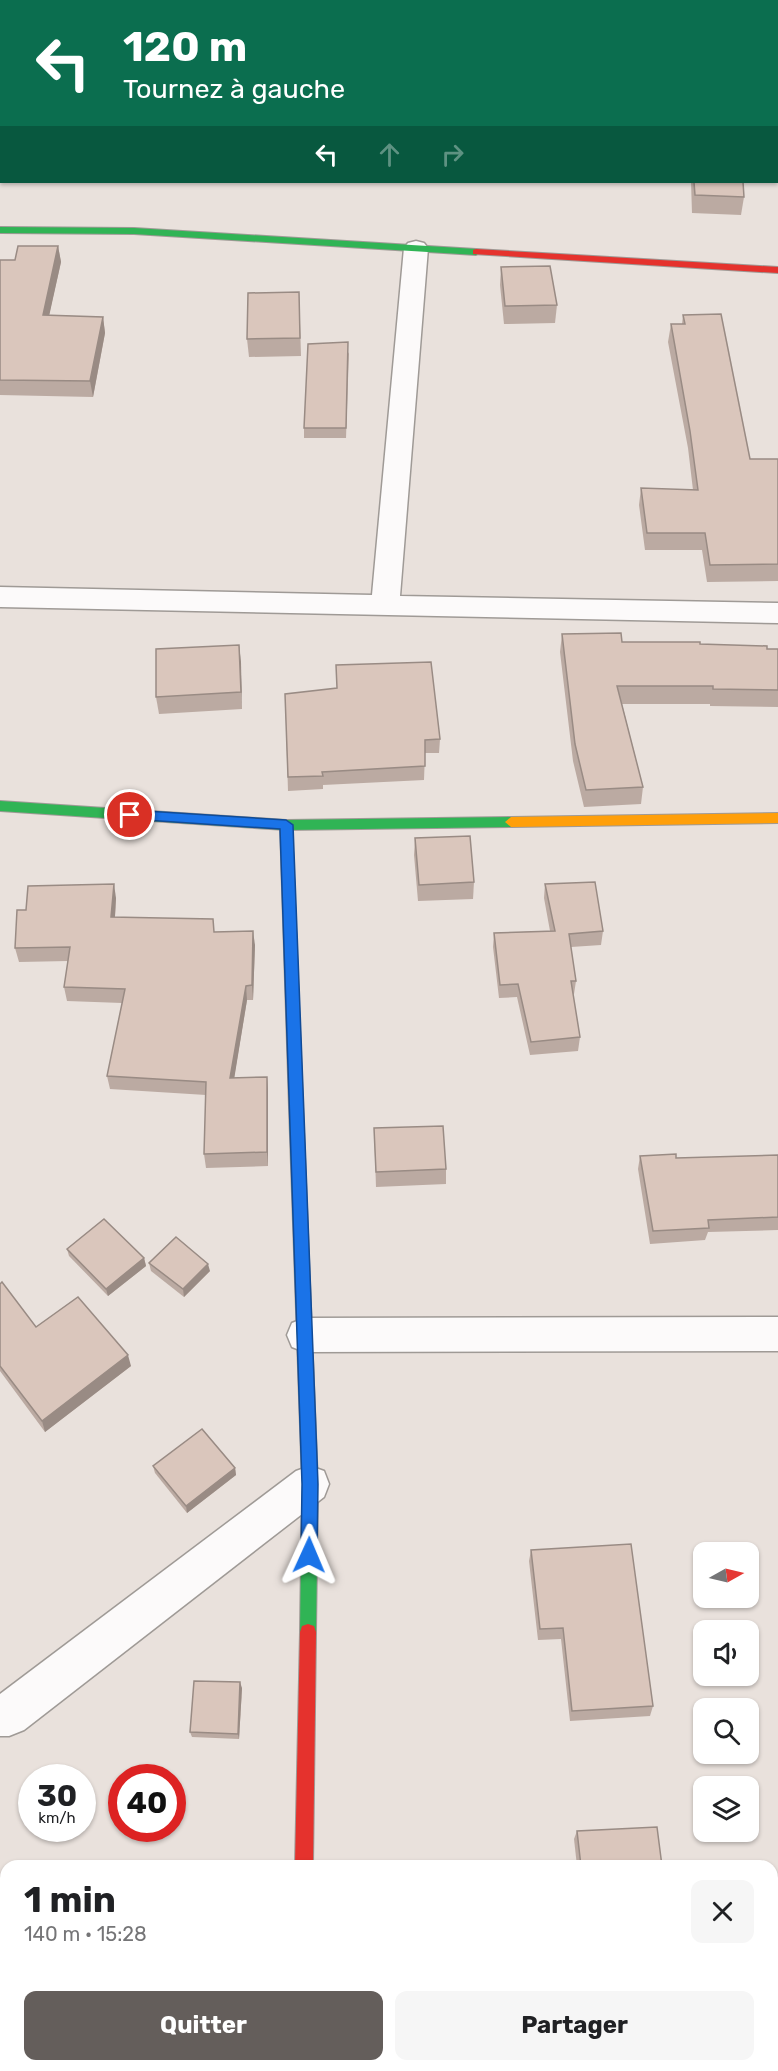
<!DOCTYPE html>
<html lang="fr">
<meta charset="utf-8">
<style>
:root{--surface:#fff;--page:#f6f6f6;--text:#202124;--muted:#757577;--accent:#645e5b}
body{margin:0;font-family:Rubik,sans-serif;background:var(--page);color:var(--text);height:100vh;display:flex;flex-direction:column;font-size:22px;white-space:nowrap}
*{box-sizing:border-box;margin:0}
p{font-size:20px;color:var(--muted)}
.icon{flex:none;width:33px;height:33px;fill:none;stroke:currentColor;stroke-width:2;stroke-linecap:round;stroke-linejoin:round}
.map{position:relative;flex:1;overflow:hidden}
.details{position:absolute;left:0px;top:1860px;width:778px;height:212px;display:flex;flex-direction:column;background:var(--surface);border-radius:18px 18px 0 0;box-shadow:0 2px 4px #0004}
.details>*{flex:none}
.top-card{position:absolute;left:0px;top:0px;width:778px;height:183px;box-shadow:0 2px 4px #0004;background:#0b6e4f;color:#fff;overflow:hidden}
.needle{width:39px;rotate:82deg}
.buttons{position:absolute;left:693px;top:1542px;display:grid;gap:12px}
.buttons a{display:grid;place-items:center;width:66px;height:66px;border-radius:12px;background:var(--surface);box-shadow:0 2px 4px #0004;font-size:30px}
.speed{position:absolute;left:18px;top:1764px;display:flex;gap:12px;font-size:30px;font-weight:700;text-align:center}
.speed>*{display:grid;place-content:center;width:78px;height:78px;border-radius:50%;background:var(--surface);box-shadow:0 2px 4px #0004;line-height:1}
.speed small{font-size:15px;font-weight:400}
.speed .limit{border:9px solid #d22;background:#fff;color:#111}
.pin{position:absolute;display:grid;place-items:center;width:51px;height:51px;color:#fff;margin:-26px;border:3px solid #fff;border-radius:50%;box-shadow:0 2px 6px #0007}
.me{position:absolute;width:66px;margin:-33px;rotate:1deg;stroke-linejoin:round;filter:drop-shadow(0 0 4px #0008)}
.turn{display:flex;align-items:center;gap:21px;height:126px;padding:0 24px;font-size:27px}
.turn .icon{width:78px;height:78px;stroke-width:2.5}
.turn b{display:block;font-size:42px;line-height:51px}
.lanes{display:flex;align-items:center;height:57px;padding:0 24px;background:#0003;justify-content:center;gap:30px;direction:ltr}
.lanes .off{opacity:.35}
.round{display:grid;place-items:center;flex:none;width:63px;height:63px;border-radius:12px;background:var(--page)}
.overview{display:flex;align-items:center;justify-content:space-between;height:102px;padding:0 24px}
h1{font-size:36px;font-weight:700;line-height:45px}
.primary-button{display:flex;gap:12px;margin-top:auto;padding:12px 24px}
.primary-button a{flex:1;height:69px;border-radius:12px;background:var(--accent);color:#fff;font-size:24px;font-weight:700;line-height:69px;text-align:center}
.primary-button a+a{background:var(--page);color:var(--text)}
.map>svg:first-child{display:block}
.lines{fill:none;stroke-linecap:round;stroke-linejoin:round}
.street-casing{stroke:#9f9a96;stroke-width:3}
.fast-casing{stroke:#9f9a96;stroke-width:2}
.slow-casing{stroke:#9f9a96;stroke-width:2}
.jam-casing{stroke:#9f9a96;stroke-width:2}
.street{fill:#fcfafa;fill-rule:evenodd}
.fast{fill:#30b455;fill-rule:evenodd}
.slow{fill:#ff9f0a;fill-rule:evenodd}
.jam{fill:#e5322d;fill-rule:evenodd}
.wall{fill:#bbaaa2}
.shaded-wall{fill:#998b84}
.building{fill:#dac6bc;stroke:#998b84;stroke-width:1.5}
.route{fill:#1a73e8;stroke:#114b97;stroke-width:1.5}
</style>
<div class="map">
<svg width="778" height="2071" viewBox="0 0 778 2071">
<rect width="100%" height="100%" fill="#e9e1dc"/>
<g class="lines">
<g class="street-casing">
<g id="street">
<polygon points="142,0 169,0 170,2 143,2"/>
<polygon points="777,128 778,129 778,149 777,148"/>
<polygon points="416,241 424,243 428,248 400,596 778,603 778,623 0,607 0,587 372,595 404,248 408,243"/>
<polygon points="778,1317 778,1351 305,1352 292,1347 287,1335 292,1323 305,1318"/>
<polygon points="310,1466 324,1471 329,1484 324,1497 24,1730 9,1736 0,1736 0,1694 296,1471"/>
<rect x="278" y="2066" width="46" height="5"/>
</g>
</g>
<g class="fast-casing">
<g id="fast">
<polygon points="0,227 134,228 476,249 481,252 476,255 134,234 0,233"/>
<polygon points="0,801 286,820 511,817 517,822 511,827 286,830 0,811"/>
<polygon points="296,1101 301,1103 303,1107 318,1484 316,1632 314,1638 308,1640 302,1638 300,1632 302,1484 289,1107 291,1103"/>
</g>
</g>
<g class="slow-casing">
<g id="slow">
<polygon points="778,813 778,823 511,827 505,822 511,817"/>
<polygon points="286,820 292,825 303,1107 301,1111 296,1113 291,1111 289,1107 280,825"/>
</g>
</g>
<g class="jam-casing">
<g id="jam">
<polygon points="476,249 778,267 778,273 473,254 473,250"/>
<polygon points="308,1624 314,1626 316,1632 313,1866 295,1866 300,1632 302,1626"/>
</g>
</g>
<use href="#street" class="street"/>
<use href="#fast" class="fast"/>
<use href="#slow" class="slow"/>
<use href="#jam" class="jam"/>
</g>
<g class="wall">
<polygon points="691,182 743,182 744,197 741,215 692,213"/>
<polygon points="58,246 61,262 49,315 103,317 105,333 93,397 0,395 0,260 15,260"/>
<polygon points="501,267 557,305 555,323 504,324 500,285"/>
<polygon points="299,292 301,356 249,357 247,339"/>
<polygon points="683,315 750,459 778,459 778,581 707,582 702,550 645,550 639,505 641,488 693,490 688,448 668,342 671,324 682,324"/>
<polygon points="349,352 346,438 304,438 304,428"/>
<polygon points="562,634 622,642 700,644 767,649 778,649 778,707 710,706 710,704 622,704 643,787 641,804 584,807 573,761 560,652"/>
<polygon points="239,645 242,709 159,714 156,697"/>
<polygon points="285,694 440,739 439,753 425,753 424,780 323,785 323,789 288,791"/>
<polygon points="415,838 474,882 473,899 418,901 414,855"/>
<polygon points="545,884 603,931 601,945 571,947 576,981 574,994 573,994 580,1037 578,1051 530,1055 517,997 499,998 493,947 494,933 550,931 544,898"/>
<polygon points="116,898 115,917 215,932 255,945 253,1000 247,1000 234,1078 267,1077 268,1091 268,1166 206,1168 204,1154 206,1095 110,1089 107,1076 122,1003 67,1001 64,987 68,961 19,962 15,948 26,910"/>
<polygon points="374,1128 446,1169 446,1184 376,1187"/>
<polygon points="778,1155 778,1230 708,1232 705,1240 650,1244 638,1169 640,1156 676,1158"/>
<polygon points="67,1249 144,1258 146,1266 108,1296 69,1256"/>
<polygon points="149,1263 210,1271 184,1297 151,1271"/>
<polygon points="0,1284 36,1327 131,1366 45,1432 0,1371"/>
<polygon points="153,1466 235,1468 236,1475 187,1513 155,1473"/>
<polygon points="531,1550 653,1706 650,1716 570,1721 561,1639 538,1640 529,1561"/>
<polygon points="242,1688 239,1739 192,1737 190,1732"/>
<polygon points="577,1831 662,1866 577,1866 574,1839"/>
<polygon points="745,2066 772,2066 778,2071 745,2071"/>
</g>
<g class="shaded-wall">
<polygon points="58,246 61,262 46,330 43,315"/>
<polygon points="103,317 105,333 93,397 90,381"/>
<polygon points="239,645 241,662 242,709 241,692"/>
<polygon points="114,884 116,898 114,932 111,917"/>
<polygon points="253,931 255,945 253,1000 252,985"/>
<polygon points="246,986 247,1000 232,1092 230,1078"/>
<polygon points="267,1077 268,1091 268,1166 267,1152"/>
<polygon points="144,1258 146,1266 108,1296 106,1289"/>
<polygon points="208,1264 210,1271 184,1297 183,1289"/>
<polygon points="128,1355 131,1366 45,1432 42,1421"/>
<polygon points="235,1468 236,1475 187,1513 186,1506"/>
<polygon points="240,1682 242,1688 239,1739 238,1734"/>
<polygon points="91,2066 98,2066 97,2071 91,2071"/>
</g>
<g class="building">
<polygon points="694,182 743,182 744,197 695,195"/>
<polygon points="18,246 58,246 43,315 103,317 90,381 0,380 0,260 15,260"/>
<polygon points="550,266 557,305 505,306 501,267"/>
<polygon points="299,292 300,338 247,339 248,293"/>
<polygon points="721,314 750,459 778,459 778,564 710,565 705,533 647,533 641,488 698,490 690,431 671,324 685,324 683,315"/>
<polygon points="348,342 346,428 304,428 308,344"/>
<polygon points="621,633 622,642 700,642 700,644 767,646 767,649 778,649 778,690 713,689 713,686 617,686 643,787 586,790 575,744 562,634"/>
<polygon points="239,645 241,692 156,697 156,649"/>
<polygon points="431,662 440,739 425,740 425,766 322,772 323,776 288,777 285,694 337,688 336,665"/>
<polygon points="470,836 474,882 419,885 415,838"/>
<polygon points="595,882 603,931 569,934 576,981 571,981 580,1037 531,1042 518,984 500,985 494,933 555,931 545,884"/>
<polygon points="114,884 111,917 213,919 214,932 253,931 252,985 246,986 230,1078 267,1077 267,1152 204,1154 206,1082 107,1076 125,989 64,987 70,947 15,948 17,910 26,910 28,886"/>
<polygon points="443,1126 446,1169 376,1172 374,1128"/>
<polygon points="676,1154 676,1158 778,1155 778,1217 708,1220 709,1228 653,1231 640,1156"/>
<polygon points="104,1219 144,1258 106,1289 67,1249"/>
<polygon points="176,1237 208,1264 183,1289 149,1263"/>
<polygon points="2,1282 36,1327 78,1297 128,1355 42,1421 0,1366 0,1284"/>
<polygon points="202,1429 235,1468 186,1506 153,1466"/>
<polygon points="631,1544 653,1706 572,1711 563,1628 540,1629 531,1550"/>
<polygon points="194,1681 240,1682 238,1734 190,1732"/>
<polygon points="657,1827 662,1866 581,1866 577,1831"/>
<polygon points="0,1967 6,1967 6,2066 91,2066 91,2071 0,2071"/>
<polygon points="778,2029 778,2071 749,2071 748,2066 772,2066 772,2030"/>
</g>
<polygon class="route" points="130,810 286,820 293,825 318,1484 317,1555 315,1561 309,1563 303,1561 301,1555 302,1484 280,829 130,819 124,815"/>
</svg>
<div class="buttons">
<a><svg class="needle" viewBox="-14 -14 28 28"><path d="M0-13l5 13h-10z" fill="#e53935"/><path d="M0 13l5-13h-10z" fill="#757577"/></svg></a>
<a><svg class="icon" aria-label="sound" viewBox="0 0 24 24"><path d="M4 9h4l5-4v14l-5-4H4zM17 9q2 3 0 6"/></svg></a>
<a><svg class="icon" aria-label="search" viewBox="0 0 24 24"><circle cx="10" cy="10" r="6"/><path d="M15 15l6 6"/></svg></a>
<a><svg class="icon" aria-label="layers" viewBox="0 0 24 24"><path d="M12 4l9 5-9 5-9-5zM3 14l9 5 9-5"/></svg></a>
</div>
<div class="speed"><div>30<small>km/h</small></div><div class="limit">40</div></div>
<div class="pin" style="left:130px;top:815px;background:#d93025"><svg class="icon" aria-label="arrive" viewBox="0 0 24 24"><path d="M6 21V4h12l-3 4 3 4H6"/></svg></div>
<svg class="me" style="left:309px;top:1555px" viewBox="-20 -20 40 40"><path d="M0-17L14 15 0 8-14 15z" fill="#1a73e8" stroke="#fff" stroke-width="4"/></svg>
<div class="top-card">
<div class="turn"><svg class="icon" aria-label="left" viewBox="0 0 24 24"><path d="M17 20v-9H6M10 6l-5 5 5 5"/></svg><div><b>120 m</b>Tournez à gauche</div></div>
<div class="lanes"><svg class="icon" aria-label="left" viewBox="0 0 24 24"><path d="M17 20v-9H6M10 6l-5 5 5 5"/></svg><svg class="icon off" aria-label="ahead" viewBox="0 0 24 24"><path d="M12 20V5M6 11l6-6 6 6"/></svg><svg class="icon off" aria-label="right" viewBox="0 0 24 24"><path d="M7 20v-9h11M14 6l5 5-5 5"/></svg></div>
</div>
<section class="details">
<div class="overview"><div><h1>1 min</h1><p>140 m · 15:28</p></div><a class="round"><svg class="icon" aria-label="close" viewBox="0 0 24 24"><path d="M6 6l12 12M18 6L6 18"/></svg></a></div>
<div class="primary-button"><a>Quitter</a><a>Partager</a></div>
</section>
</div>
